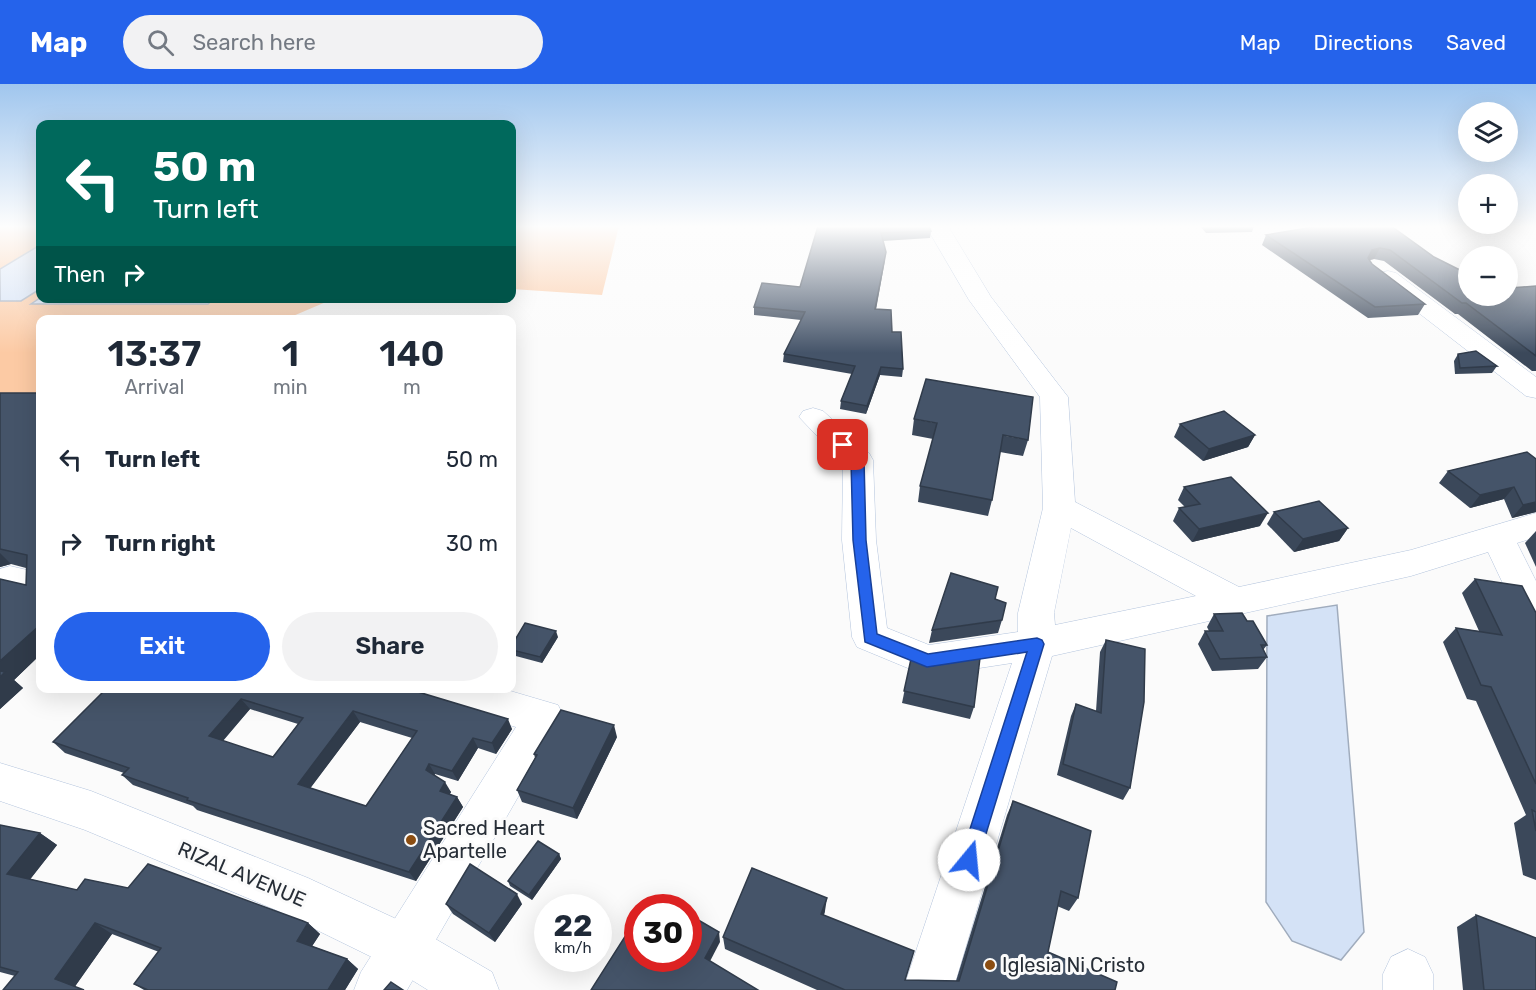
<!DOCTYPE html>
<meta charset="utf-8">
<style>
:root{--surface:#fff;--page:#f2f2f3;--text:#1f2937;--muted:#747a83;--accent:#2563eb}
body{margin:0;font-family:Rubik,sans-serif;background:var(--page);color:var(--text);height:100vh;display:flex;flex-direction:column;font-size:22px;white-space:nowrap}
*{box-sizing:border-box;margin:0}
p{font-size:20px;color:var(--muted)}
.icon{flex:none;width:33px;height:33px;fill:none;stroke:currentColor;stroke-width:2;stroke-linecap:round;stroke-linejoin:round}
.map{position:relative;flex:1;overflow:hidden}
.drawer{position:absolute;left:36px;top:231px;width:480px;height:378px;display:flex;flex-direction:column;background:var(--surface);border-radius:12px;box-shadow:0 6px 24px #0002}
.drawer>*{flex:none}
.banner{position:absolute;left:36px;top:36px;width:480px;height:183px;border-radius:12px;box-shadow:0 6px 24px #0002;background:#00695c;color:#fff;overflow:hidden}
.fabs{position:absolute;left:1458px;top:18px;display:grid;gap:12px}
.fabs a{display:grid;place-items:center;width:60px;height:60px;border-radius:50%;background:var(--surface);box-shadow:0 6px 24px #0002;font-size:30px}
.speed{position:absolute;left:534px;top:810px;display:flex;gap:12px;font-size:30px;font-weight:700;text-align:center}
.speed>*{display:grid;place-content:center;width:78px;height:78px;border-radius:50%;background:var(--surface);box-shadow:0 6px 24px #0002;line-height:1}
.speed small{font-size:15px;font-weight:400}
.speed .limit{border:9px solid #d22;background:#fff;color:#111}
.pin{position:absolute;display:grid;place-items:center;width:51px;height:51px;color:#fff;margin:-26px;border-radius:12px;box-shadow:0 3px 9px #0006}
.me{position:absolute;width:66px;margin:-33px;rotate:17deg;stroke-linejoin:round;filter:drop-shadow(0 0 4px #0008)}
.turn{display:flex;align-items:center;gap:21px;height:126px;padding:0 18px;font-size:27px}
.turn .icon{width:78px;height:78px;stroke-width:2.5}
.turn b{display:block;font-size:42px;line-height:51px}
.then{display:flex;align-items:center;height:57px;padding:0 18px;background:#0003;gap:12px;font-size:22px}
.eta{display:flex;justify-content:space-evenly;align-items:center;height:102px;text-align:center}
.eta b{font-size:36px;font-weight:600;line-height:42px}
.button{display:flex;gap:12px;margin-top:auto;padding:12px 18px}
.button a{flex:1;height:69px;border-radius:36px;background:var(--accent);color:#fff;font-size:24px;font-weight:600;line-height:69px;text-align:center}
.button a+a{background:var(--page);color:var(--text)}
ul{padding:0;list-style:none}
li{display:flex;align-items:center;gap:18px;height:84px;padding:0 18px}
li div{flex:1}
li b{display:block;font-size:22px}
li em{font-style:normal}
header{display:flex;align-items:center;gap:36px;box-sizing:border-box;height:84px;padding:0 30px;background:var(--accent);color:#fff}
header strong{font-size:28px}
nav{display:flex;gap:33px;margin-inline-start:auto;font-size:21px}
.search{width:420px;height:54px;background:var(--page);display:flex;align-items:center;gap:15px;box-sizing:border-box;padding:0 21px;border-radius:33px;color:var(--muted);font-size:22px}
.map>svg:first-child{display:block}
.green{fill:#fccaa4}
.water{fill:#d4e2f6;stroke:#a0acbd;stroke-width:1.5}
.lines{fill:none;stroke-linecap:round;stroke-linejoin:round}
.street-casing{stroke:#b3c4dd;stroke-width:1}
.secondary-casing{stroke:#b3c4dd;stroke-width:1}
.street{fill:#fff;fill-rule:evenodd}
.secondary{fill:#fff;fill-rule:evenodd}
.wall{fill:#3b485a;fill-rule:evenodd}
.shaded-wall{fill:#303b4a}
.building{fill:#455469;stroke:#303b4a;stroke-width:1.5;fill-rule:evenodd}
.route{fill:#2563eb;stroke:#184099;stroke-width:1.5}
.poi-dot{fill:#8c4e12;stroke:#fbfbfb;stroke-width:2}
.labels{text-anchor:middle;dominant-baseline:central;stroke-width:6;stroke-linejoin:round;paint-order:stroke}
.near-poi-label{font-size:20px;fill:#272e37;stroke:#fbfbfb;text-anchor:start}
.near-street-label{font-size:20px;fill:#272e37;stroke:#fbfbfb}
</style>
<header>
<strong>Map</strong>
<div class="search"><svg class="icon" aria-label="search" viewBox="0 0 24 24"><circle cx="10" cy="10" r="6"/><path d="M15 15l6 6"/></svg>Search here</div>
<nav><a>Map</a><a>Directions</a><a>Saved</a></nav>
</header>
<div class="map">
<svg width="1536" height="906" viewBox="0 0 1536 906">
<rect width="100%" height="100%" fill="#fbfbfb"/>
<g class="green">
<polygon points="0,142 40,142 40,161 0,185"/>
<polygon points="512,142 619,142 602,211 512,205"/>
<polygon points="40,205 40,214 32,219 208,220 214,214 333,215 286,235 40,236 40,313 0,314 0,217 21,217"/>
</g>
<g class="water">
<polygon points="40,161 40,205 21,217 0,217 0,185"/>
<polygon points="40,214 214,215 208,220 31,220"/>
<polygon points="1337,521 1364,848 1341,876 1292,857 1266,818 1267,532"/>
</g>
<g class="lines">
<g class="street-casing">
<g id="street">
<path d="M926 142H948L991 213 1068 313 1075 418 1239 503 1411 466 1536 429V453L1517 459 1536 497V546L1523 542 1488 468 1411 492 1052 572 953 906H903L1012 579 927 592 857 563 852 553 842 456 843 379 799 333 803 327 813 324 823 327 869 369 873 376 876 456 887 544 929 561 1018 548V529L1043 424 1040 313 969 216ZM1071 444 1196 512 1055 541 1054 529Z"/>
<polygon points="1388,187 1396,189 1536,293 1536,314 1526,312 1380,199 1376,194 1380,189"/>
<polygon points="10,482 40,489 40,515 16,509 0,516 0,485"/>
<polygon points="416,604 500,604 558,621 564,633 407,906 354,906 361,888 516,643 421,616"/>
<polygon points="1408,865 1425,873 1433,890 1433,906 1383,906 1383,890 1391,873"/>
</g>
</g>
<g class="secondary-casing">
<polygon id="secondary" points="0,679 91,707 308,794 420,846 492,888 499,906 428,906 386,880 276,826 85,746 0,717"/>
</g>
<use href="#street" class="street"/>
<use href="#secondary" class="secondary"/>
</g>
<g class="wall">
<polygon points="818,142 931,147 930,154 883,157 885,176 876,226 892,248 903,285 902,293 880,291 866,330 840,325 841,317 852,290 783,278 784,270 801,236 754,231 754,223 800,203"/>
<polygon points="1200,142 1254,142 1252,148 1206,149"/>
<polygon points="1319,142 1434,173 1468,190 1509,204 1536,202 1536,287 1532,287 1458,230 1455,230 1384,177 1374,175 1369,176 1372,180 1425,220 1418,231 1368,234 1262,161 1266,151"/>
<polygon points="1458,270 1497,282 1492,289 1455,290 1454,277"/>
<polygon points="0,309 40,309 40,571 14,596 23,604 0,625 0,495 26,501 26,484 11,480 0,483"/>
<polygon points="914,335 1028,356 1023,372 1000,368 992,416 988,432 918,418 920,402 933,355 912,351"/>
<polygon points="1180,340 1255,351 1248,363 1203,377 1174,353"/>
<polygon points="1527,368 1536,428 1512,434 1504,415 1470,424 1439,399 1448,387"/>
<polygon points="1184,403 1260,442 1192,458 1173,437 1179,424 1185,423 1178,416"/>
<polygon points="1274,428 1348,444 1339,457 1294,468 1267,440"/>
<polygon points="1536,447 1536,483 1525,459"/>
<polygon points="1475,495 1536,529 1536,796 1523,791 1514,739 1526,731 1476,617 1467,615 1443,558 1456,544 1479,547 1462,509"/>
<polygon points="1214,530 1247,537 1267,561 1263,566 1267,573 1258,585 1212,587 1198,560 1205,547 1209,547 1207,543"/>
<polygon points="1002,536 998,549 929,559 932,546"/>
<polygon points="558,553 542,579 512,571 512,561"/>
<polygon points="1106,556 1130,704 1123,716 1057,691 1071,632 1076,620 1096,627 1100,568"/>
<polygon points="911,575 974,623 970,635 902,619"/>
<path d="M107 604 372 608H416L512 645 496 670 478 664 458 697 435 690 434 691 451 708 450 710 457 713 463 723 416 797 197 726 193 722 133 701 122 691 124 689 65 669 53 658ZM250 625 298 640 273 673 223 657ZM360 638 412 654 366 722 310 704Z"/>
<polygon points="617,653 577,735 522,718 517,706 535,674 534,670"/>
<polygon points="1013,717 1078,814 1069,827 1057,822 1048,868 1115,906 817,906 725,865 723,853 825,827 824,831 905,896 956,897 1007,731"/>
<polygon points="0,741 40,749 57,761 30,795 77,806 128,804 308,839 320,850 312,862 347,875 358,885 345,906 144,906 134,900 159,868 112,850 75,902 15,892 0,888"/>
<polygon points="559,770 561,775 532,816 510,802 508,797"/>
<polygon points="446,820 522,820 495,858 453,830"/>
<polygon points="1476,831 1536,906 1463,906 1457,843"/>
</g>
<g class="shaded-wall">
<polygon points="1380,164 1374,175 1366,177 1372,166"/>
<polygon points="881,283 880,291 866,330 867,322"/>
<polygon points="1255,351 1248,363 1203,377 1209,365"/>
<polygon points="1514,403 1504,415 1470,424 1480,411"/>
<polygon points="1536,418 1536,428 1512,434 1523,421"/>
<polygon points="1268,429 1260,442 1192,458 1199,445"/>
<polygon points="1348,444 1339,457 1294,468 1303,455"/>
<polygon points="0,469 11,480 0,483"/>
<polygon points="40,541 40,571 14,596 23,604 0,625 0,577"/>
<polygon points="556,547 558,553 542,579 540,573"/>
<polygon points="241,615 250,625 218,662 209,652"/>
<polygon points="353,627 360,638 306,710 298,700"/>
<polygon points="508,635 512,645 496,670 492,659"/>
<polygon points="614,641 617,653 577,735 573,724"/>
<polygon points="473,654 478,664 458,697 452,687"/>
<polygon points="429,680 435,690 432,696 426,686"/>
<polygon points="445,698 451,708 445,717 440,707"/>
<polygon points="457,713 463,723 416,797 409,788"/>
<polygon points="40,749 57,761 25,802 7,790"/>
<polygon points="559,770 561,775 532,816 529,811"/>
<polygon points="517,810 522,820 495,858 489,849"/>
<polygon points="827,814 825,827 820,842 821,830"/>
<polygon points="95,839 112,850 74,904 55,895"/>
<polygon points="308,839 320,850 309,867 297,857"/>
<polygon points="719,848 720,858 707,883 705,874"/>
<polygon points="347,875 358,885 345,906 328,906"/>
</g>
<g class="building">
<polygon points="818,142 929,142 931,147 881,149 886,168 875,225 891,226 892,248 901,248 903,285 881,283 867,322 841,317 855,282 784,270 805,228 754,223 762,199 800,203"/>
<polygon points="1319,142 1391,142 1434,173 1468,190 1468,212 1508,212 1508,203 1509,204 1536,202 1536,272 1466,219 1462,219 1390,166 1380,164 1372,166 1368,174 1372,180 1425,220 1375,223 1266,151"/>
<polygon points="1476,267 1497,282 1460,284 1458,270"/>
<polygon points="926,295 1033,313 1028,356 1003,351 992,416 920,402 937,339 914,335"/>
<polygon points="0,309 40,309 40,541 0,577 0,495 26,501 27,471 0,465"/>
<polygon points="1224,327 1255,351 1209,365 1180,340"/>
<polygon points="1527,368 1536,375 1536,418 1523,421 1514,403 1480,411 1448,387"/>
<polygon points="1231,393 1268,429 1199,445 1179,424 1200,420 1184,403"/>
<polygon points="1319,417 1348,444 1303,455 1274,428"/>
<polygon points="951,489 998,503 995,515 1006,519 1002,536 932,546"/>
<polygon points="1475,495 1522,502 1536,529 1536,700 1491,603 1481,601 1456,544 1502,551"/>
<polygon points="1242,529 1247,537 1253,537 1267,561 1261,561 1267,573 1220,575 1205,547 1223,547 1214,530"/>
<polygon points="525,539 556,547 540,573 512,566 512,561"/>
<polygon points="1106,556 1145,565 1144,618 1130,704 1063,680 1076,620 1101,629"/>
<polygon points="980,574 974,623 904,607 911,575 930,582"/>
<polygon points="0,587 5,588 0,593"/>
<path d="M107 604H358L372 608 375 604H413L415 607 508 635 492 659 473 654 452 687 429 680 426 686 445 698 440 707 457 713 409 788 187 716 188 714 122 691 129 684 53 658ZM241 615 303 634 273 673 209 652ZM353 627 417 647 366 722 298 700Z"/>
<polygon points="561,626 614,641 573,724 517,706 537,671 534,670"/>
<polygon points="1013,717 1091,747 1078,814 1061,807 1048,868 1117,898 1115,906 845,906 723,853 752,784 827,814 821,830 914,867 905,896 959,897"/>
<polygon points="1532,726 1536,728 1536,747"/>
<polygon points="0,741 40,749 7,790 77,806 85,795 128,804 148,780 303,837 308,839 297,857 347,875 328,906 148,906 134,900 161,864 95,839 55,895 84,906 3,906 18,888 0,883"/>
<polygon points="538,757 559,770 529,811 508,797"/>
<polygon points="470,780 517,810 489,849 446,820"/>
<polygon points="671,820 677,824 669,824"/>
<polygon points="688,830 719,848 705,874 758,906 591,906 638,832 638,874 688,874"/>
<polygon points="1476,831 1536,854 1536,906 1484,906"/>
<polygon points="391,898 403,906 384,906"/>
</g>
<linearGradient id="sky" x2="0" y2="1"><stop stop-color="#a0c6ee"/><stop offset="0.53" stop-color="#fdfdfd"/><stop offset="1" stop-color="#fdfdfd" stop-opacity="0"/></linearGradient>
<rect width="1536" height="269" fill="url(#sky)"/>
<polygon class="route" points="843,357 847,359 864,376 866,456 877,550 928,570 1037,554 1042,556 1044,560 978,776 975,783 969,786 962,783 960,776 1027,568 927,583 865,558 853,456 851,377 837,361"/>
<g class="poi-dot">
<circle cx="411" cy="756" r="6"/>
<circle cx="990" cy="881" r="6"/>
</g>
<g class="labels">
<g class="near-poi-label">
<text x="423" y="744">Sacred Heart<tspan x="423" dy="23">Apartelle</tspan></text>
<text x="1002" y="881">Iglesia Ni Cristo</text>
</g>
<g class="near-street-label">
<text transform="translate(242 790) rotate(23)">RIZAL AVENUE</text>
</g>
</g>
</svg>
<div class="fabs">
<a><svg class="icon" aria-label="layers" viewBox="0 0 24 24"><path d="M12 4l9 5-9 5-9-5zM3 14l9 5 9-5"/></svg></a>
<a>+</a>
<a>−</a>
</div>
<div class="speed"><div>22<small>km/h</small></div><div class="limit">30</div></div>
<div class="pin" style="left:843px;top:361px;background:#d93025"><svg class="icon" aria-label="arrive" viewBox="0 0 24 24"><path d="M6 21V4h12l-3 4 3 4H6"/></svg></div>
<svg class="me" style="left:969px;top:776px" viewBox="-20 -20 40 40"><circle r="19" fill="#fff"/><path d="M0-13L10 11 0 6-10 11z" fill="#2563eb"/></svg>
<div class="banner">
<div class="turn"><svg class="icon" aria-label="left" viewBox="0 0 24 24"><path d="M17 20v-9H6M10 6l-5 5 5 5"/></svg><div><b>50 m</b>Turn left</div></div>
<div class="then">Then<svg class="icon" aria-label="right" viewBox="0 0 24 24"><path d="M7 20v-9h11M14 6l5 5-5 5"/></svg></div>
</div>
<section class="drawer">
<div class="eta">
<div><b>13:37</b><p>Arrival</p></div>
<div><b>1</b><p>min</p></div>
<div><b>140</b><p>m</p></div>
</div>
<ul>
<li><svg class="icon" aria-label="left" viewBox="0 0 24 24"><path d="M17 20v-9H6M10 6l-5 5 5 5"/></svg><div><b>Turn left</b></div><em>50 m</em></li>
<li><svg class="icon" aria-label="right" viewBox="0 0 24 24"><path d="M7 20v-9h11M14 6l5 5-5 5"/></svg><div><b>Turn right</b></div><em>30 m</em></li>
</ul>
<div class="button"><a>Exit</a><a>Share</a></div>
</section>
</div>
